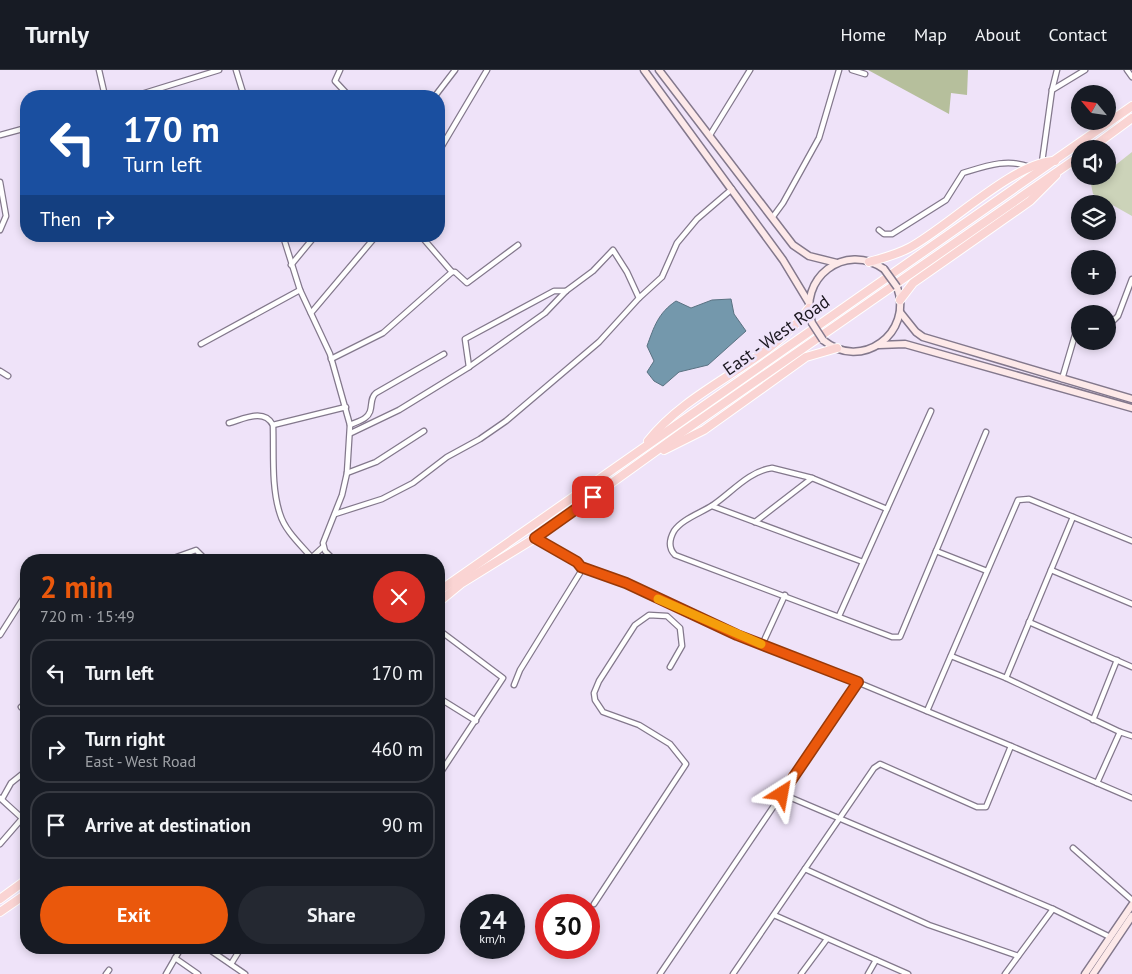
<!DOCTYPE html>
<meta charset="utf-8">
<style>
:root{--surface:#171b24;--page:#242831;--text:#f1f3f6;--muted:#9ea1a6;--line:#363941;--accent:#ea580c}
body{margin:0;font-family:"PT Sans",sans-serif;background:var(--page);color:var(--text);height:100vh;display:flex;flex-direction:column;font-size:19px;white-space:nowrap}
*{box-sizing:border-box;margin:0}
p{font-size:16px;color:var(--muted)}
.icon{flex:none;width:28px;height:28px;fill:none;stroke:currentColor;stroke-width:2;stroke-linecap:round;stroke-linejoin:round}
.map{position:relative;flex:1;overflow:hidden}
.sheet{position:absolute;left:20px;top:484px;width:425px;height:400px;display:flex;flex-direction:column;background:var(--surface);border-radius:20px;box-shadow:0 2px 8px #0003}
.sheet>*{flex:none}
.banner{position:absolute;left:20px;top:20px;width:425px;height:152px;border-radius:20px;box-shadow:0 2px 8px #0003;background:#1a4fa0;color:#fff;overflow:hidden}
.needle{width:32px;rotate:299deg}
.fabs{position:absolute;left:1071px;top:15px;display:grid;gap:10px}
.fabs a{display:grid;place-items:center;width:45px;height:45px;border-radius:50%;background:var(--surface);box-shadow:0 2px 8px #0003;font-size:25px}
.speed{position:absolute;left:460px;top:824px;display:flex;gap:10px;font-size:25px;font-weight:700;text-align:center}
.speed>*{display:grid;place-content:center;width:65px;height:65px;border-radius:50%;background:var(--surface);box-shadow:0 2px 8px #0003;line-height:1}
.speed small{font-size:12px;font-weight:400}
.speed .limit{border:8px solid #d22;background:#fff;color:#111}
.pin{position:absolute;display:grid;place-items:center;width:42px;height:42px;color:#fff;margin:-21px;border-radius:10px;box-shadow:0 2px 8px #0006}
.me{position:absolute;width:55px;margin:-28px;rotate:34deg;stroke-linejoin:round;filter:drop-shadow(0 0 4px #0008)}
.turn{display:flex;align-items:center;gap:18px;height:105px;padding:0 20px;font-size:22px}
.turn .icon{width:65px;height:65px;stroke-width:2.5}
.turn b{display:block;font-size:35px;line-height:42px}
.then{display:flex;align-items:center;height:48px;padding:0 20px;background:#0003;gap:10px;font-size:19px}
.round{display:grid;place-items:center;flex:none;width:52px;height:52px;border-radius:26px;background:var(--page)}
.headline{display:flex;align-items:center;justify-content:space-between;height:85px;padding:0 20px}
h1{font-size:30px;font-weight:600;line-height:38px;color:var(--accent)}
.button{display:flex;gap:10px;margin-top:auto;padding:10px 20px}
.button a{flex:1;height:58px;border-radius:30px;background:var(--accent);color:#fff;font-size:20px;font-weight:600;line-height:58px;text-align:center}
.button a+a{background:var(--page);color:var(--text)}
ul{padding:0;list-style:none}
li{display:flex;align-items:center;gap:15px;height:68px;margin:0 10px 8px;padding:0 10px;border:2px solid var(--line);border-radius:20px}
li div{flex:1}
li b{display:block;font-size:19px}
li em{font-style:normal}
header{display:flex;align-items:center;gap:30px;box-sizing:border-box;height:70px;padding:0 25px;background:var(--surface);border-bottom:1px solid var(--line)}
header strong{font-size:24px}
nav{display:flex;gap:28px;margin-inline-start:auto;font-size:18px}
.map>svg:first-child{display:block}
.green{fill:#ccd3b9}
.forest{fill:#b6bf9c}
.water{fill:#7498ac;stroke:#5a7282}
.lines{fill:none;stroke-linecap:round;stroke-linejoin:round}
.street-casing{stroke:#83788c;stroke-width:7}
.secondary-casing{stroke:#83788c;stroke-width:9}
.primary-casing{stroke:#fff;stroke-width:10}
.street{stroke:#fff;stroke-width:4.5}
.secondary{stroke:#fde9e9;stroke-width:6}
.primary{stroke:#fad4d3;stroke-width:8}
.secondary-bridge-casing{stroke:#83788c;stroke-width:9;stroke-linecap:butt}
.secondary-bridge{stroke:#fde9e9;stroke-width:6}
.route-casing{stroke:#983908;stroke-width:12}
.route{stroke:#ea580c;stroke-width:9}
.slow{stroke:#f59e0b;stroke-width:9}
.labels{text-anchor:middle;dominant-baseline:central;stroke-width:5;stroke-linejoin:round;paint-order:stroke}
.street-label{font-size:18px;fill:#1c1820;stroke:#efe3f9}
</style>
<header>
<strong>Turnly</strong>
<nav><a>Home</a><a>Map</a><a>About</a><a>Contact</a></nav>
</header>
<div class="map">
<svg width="1132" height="904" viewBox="0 0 1132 904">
<rect width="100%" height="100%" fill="#efe3f9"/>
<polygon class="green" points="1132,82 1132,146 1093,124 1091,114 1101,106 1108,106 1108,101"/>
<polygon class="forest" points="868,0 968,0 967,25 951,23 949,44"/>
<path class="water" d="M731 229 734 244 746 261 708 295 679 302 663 316 654 311 647 302 654 291 647 276C654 257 658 243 676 231L691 238 712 230Z"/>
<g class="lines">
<g class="street-casing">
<g id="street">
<polyline points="99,0 105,26"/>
<polyline points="236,0 244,26"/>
<polyline points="340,0 335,11 349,26"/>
<polyline points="852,0 865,4"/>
<polyline points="1127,0 1132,7"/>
<polyline points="1052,20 1085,0"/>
<polyline points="135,26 219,0"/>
<polyline points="435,26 455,0"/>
<polyline points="0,65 26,58"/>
<polyline points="710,65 750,0"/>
<polyline points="439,81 487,0"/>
<polyline points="1042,92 1052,20 1057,0"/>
<polyline points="0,112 6,146 0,160"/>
<polyline points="772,148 783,133 819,68 839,0"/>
<path d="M879 160 884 164H892L946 130 963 103C986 96 1007 88 1030 97"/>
<polyline points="283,166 300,220 330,284 350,355 347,403 342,425 323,473 325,481 334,490"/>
<polyline points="421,166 452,202"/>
<polyline points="291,195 315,166"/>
<polyline points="311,243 376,166"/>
<polyline points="1084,244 1089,244"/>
<polyline points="1108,249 1114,250 1118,246 1132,209"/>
<polyline points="201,274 300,220"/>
<polyline points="331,289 383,263 452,202 455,202 467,213 518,175"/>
<polyline points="469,297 465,269 554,221 566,221"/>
<polyline points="0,301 8,306"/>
<polyline points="1062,309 1080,248"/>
<path d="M229 353C244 349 264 338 273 355 274 383 271 417 280 444 285 461 301 475 312 488"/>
<polyline points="273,355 346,337"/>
<path d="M350 355C354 353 361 351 365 348 375 341 368 329 376 323L444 284"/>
<polyline points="351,363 399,340 469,297 545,243 566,221 593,201 613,180 627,202 639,228"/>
<polyline points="347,403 376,392 424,361"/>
<path d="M812 408 772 398C749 401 731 423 713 435 701 443 682 449 674 461 669 470 668 478 675 485L892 567H900L986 362"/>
<polyline points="712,436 863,492"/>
<polyline points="335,444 382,429 413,413 447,387 480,369 506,351 599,272 639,228 662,207 677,173 697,149 732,119"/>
<polyline points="755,452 812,408 887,439"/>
<polyline points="936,481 987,501"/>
<polyline points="168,490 196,480 206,490"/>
<polyline points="309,490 323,477"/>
<polyline points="581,497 626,513 737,565 816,595 1011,676"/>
<polyline points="1051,500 1132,534"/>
<polyline points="839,546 931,341"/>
<polyline points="1029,552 1132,597"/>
<polyline points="439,560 503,608 439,705"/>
<polyline points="0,565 26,524"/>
<polyline points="762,575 785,525"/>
<polyline points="951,586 1006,608 1073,447"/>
<polyline points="1006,608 1120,662"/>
<polyline points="858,612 782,724 1053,839 1110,867"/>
<polyline points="514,615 520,600 580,503 581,497 577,492 535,468"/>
<polyline points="439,628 476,651"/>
<polyline points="21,637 26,633"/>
<polyline points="927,641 1018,430 1029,429 1132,471"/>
<polyline points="1093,650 1117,590"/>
<polyline points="1097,713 1120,662 1132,666"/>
<polyline points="0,728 23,749"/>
<polyline points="2,729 11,713 26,701"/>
<polyline points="0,774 26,744"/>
<polyline points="1073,778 1132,830"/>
<polyline points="805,799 929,855 1018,886"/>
<polyline points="594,834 686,694 670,674 639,655 603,642 595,630 594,623 599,611 635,555 649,545 667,546 680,558 682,576 670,597"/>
<polyline points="774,845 908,904"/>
<polyline points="207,878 245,904"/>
<polyline points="175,888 198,904"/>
<polyline points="231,894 241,878"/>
<polyline points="106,904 109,900"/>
<polyline points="166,904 181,878"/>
<polyline points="660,904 782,724"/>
<polyline points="733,904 874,698 880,694 977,737 986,737 1011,676 1132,728"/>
<polyline points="801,904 827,869"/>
<polyline points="868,904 876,890"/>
<polyline points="1005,904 1053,839"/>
</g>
</g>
<g class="secondary-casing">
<g id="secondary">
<polyline points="644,0 783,190 809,233"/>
<polyline points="659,0 793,175 809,186 837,193"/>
<polyline points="900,242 916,262 923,267 1132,329"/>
<path d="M812 253C797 209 845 171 884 199"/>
<path d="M823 270C861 302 914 263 897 217"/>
<polyline points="879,275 905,274 1132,338"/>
<polyline points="1085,904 1132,835"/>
<polyline points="1093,904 1132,846"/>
</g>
</g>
<g class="primary-casing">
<g id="primary">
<polyline points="1090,79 1132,48"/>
<path d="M869 192C883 188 896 185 909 178 947 158 1015 91 1055 91"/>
<polyline points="900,230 913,213 1030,131 1056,105"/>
<path d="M648 371C692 315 771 293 809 238"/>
<polyline points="664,380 704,360 806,287 837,278"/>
<polyline points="439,521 1132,36"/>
<polyline points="439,532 462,513 535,468 684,361 1080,86"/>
<polyline points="0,829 26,810"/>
<polyline points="0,842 26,824"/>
</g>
</g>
<use href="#street" class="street"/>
<use href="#secondary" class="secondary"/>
<use href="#primary" class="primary"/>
<g class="secondary-bridge-casing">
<g id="secondary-bridge">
<polyline points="884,199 897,217"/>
<polyline points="812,253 823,270"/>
</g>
</g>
<use href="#secondary-bridge" class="secondary-bridge"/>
</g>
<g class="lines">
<g class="route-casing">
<polyline id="route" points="593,427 535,468 577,492 581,497 626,513 737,565 858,612 782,724"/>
</g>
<use href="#route" class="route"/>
<polyline class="slow" points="658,529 761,574"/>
</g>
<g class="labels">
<g class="street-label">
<text transform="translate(776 265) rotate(-35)">East - West Road</text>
</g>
</g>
</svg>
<div class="fabs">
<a><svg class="needle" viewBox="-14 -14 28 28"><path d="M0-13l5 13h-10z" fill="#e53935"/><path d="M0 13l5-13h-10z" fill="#9ea1a6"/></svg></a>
<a><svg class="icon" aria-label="sound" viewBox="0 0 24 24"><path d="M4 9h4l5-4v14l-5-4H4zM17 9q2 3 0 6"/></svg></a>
<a><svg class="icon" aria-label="layers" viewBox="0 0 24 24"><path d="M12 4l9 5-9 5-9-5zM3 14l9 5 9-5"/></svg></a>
<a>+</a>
<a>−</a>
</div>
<div class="speed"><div>24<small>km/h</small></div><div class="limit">30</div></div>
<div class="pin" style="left:593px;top:427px;background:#d93025"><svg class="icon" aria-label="arrive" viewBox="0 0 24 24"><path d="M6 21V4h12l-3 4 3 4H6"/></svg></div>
<svg class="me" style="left:782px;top:724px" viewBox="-20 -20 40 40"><path d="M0-17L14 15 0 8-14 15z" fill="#ea580c" stroke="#fff" stroke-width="4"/></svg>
<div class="banner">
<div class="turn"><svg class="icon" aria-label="left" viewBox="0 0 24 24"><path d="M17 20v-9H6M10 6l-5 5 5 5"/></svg><div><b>170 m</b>Turn left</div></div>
<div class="then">Then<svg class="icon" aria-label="right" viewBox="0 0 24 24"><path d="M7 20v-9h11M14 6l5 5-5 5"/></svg></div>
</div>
<section class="sheet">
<div class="headline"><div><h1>2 min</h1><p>720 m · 15:49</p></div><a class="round" style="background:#d93025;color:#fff"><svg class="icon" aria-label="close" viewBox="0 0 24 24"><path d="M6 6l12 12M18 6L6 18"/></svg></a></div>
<ul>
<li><svg class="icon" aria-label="left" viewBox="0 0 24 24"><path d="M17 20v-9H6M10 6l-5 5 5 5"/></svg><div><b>Turn left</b></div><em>170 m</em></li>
<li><svg class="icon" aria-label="right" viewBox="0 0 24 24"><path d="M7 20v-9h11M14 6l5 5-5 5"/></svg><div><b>Turn right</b><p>East - West Road</p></div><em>460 m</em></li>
<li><svg class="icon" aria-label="arrive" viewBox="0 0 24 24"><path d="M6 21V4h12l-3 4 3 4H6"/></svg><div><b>Arrive at destination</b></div><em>90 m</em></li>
</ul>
<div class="button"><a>Exit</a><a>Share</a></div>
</section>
</div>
